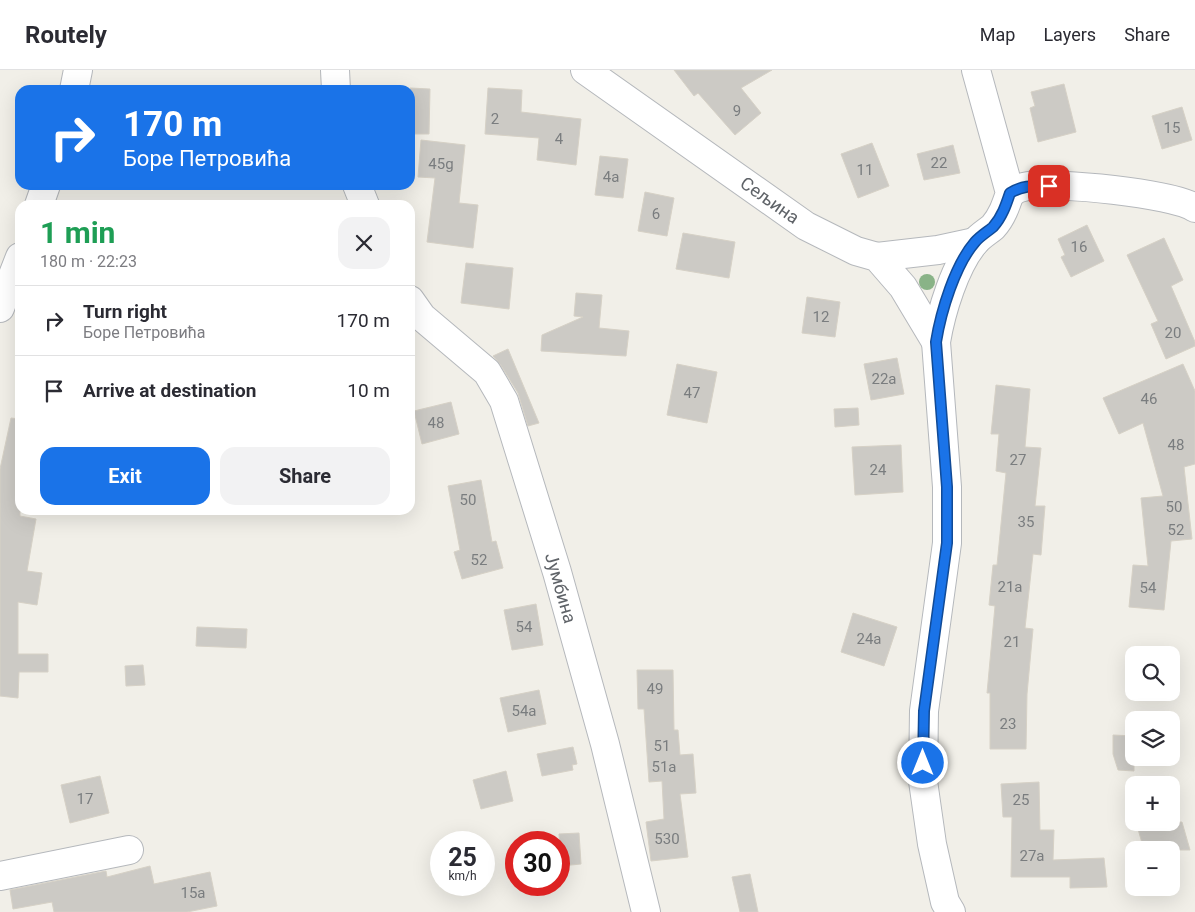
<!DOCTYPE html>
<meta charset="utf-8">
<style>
:root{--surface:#fff;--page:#f2f2f3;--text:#2b2b33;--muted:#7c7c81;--line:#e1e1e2;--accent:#1a73e8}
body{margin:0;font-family:Roboto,sans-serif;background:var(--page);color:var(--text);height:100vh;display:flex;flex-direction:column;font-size:19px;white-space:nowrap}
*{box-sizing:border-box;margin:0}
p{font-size:16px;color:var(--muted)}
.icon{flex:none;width:28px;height:28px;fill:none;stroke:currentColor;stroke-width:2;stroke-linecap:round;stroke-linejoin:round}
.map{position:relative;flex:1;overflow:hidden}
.sheet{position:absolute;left:15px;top:130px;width:400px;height:315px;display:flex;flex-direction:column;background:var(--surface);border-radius:15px;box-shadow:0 5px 20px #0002}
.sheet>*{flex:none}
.banner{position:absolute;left:15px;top:15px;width:400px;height:105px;border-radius:15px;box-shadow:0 5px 20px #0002;background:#1a73e8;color:#fff;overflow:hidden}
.fabs{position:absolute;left:1125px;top:576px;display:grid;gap:10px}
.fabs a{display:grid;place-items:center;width:55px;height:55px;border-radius:10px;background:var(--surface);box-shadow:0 5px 20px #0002;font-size:25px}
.speed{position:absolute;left:430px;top:761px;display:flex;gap:10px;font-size:25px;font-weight:700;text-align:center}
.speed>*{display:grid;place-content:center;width:65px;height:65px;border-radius:50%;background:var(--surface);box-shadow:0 5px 20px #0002;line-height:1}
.speed small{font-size:12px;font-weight:400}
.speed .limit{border:8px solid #d22;background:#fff;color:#111}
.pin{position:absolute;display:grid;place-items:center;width:42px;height:42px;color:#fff;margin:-21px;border-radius:10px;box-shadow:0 2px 8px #0006}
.me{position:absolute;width:55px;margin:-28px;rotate:0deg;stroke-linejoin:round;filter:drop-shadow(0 0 4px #0008)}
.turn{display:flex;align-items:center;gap:18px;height:105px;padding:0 25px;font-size:22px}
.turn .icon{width:65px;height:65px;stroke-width:2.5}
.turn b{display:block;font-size:35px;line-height:42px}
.round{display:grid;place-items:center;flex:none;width:52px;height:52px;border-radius:15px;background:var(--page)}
.summary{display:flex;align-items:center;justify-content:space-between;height:85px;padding:0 25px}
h1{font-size:30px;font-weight:700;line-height:38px;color:#1e9e55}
.primary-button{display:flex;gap:10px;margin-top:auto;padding:10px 25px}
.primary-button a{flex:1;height:58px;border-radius:15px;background:var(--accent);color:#fff;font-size:20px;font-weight:700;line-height:58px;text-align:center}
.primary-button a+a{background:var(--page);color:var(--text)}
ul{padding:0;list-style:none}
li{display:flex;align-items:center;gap:15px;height:70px;padding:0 25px;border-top:1px solid var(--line)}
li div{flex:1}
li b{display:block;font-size:19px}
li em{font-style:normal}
header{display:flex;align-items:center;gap:30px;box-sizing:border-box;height:70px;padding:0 25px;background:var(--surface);border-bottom:1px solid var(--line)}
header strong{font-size:24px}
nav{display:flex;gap:28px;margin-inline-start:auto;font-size:18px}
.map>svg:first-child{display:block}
.building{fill:#cccac5;stroke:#d6d1c6}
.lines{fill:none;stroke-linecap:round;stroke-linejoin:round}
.minor-casing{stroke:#b5b8bc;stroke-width:30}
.minor{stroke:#fff;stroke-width:28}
.tree{fill:#89b387}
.route-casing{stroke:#114b97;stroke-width:12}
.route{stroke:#1a73e8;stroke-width:9}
.labels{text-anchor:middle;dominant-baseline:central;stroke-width:5;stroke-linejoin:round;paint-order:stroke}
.number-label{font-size:15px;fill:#7a7d7f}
.street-label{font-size:18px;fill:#5f6368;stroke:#fff}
</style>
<header>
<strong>Routely</strong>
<nav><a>Map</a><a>Layers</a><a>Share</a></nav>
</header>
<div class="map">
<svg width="1195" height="842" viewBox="0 0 1195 842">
<rect width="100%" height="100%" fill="#f1efe8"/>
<g class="building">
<polygon points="674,0 772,0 741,18 761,43 735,65 698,23 694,26"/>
<polygon points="1064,14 1076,62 1038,72 1030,38 1035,36 1031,22"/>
<polygon points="410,18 430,19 429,64 410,64"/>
<polygon points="488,18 522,20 521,42 581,49 576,95 537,90 539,68 485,64"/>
<polygon points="1182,37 1192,70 1162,79 1152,46"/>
<polygon points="421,70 465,75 459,133 478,135 473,178 427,172 435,108 418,107"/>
<polygon points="872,73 889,116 858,128 841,84"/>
<polygon points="953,75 960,103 924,110 917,84"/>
<polygon points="600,86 628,89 623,128 595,125"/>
<polygon points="645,122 674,128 667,166 638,161"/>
<polygon points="1087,155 1104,191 1071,207 1061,187 1065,185 1058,169"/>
<polygon points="683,163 735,172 729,208 676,199"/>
<polygon points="1164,168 1183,210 1171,216 1195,272 1195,276 1166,289 1151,254 1158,251 1127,185"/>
<polygon points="466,193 513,198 509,239 461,233"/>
<polygon points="576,223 602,225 599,258 629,261 626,286 541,281 542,265 583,247 574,246"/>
<polygon points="807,227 840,232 835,267 802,263"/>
<polygon points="508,279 539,353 528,356 518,323 500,294 493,286"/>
<polygon points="897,288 904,324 871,330 864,294"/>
<polygon points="677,294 717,302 707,353 667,345"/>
<polygon points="1183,294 1195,321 1195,394 1184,397 1192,469 1171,471 1164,540 1129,537 1133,495 1148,496 1141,428 1163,426 1143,353 1119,364 1103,328"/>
<polygon points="996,315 1030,319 1025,377 1041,378 1035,436 1045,436 1041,485 1033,484 1025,558 1033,559 1027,624 1026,679 990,679 990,623 987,623 995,536 989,535 993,495 997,495 1006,403 996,401 999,364 991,364"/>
<polygon points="451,332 459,364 422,374 414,341"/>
<polygon points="858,338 859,355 835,357 834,339"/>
<polygon points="11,348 20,349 20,446 36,449 27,501 42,503 37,535 18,532 18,584 48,584 48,602 19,602 18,628 0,626 0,399"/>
<polygon points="901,375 903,422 855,425 852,377"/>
<polygon points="481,410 492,472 496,471 503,498 462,509 454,482 460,480 448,416"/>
<polygon points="536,534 543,575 512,580 504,540"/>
<polygon points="853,543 897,557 884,596 841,582"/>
<polygon points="197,557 247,559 246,578 196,576"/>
<polygon points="143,595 145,615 126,616 125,596"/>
<polygon points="637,600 673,600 674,660 678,660 680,685 693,684 696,723 680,724 688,787 651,791 646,752 664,749 662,711 649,712 644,639 638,639"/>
<polygon points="539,620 546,654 508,662 500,628"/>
<polygon points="1113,665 1134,666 1134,701 1118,700 1113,684"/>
<polygon points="573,677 577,694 572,695 573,700 542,706 537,684"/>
<polygon points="506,701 513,731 481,739 473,710"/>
<polygon points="100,706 109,743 70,753 61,715"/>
<polygon points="1039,712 1040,760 1054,760 1053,790 1104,788 1107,817 1070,818 1070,807 1011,807 1012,747 1003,747 1001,714"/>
<polygon points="1136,752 1182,752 1190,780 1144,780"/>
<polygon points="579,763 581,794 561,796 559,764"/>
<polygon points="150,796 154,814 210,802 217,836 187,842 54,842 52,832 13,839 10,820 106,801 107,807"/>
<polygon points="750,804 758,842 740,842 732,807"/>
</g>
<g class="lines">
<g class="minor-casing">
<g id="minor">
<polyline points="335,0 336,20"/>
<polyline points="585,0 806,156 856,181 877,187 903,217 936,272"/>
<polyline points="74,20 78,0"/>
<polyline points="357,115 365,135"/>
<path d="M1010 123C1016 119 1021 117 1028 116 1056 112 1172 123 1195 138"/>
<polyline points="39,135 46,115"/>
<polyline points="877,187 938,180 975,172"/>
<polyline points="410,230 422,247 487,302 504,331 557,502 605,674 646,842"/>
<polyline points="0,238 20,187"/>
<polyline points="0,806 129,780"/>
<path d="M951 842 945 832 932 774 923 711 924 641 947 473V417L936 272C941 242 955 195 975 172 980 166 987 162 993 157 1002 147 1006 135 1010 123L976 0"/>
</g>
</g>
<use href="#minor" class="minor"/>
</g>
<circle class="tree" cx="927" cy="212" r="8"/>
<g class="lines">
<g class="route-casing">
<path id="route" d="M923 693 924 641 947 473V417L936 272C941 241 955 195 975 172 980 166 987 162 993 157 1002 147 1006 135 1010 123 1023 115 1034 116 1049 116"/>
</g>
<use href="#route" class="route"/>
</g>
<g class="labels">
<g class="number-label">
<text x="737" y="41">9</text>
<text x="495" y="49">2</text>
<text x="1172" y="58">15</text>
<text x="559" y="69">4</text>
<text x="939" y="93">22</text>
<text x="441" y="94">45g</text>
<text x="865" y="100">11</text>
<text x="611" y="107">4a</text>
<text x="656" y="144">6</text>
<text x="1079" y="177">16</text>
<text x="821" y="247">12</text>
<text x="1173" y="263">20</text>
<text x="884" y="309">22a</text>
<text x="692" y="323">47</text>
<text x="1149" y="329">46</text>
<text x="436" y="353">48</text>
<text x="1176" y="375">48</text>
<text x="1018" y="390">27</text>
<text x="878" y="400">24</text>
<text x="468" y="430">50</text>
<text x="1174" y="437">50</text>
<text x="1026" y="452">35</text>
<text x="1176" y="460">52</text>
<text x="479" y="490">52</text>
<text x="1010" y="517">21a</text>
<text x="1148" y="518">54</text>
<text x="524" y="557">54</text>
<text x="869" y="569">24a</text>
<text x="1012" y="572">21</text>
<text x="655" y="619">49</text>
<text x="524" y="641">54a</text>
<text x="1008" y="654">23</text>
<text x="662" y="676">51</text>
<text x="664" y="697">51a</text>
<text x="85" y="729">17</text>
<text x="1021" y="730">25</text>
<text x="667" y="769">530</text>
<text x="1032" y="786">27a</text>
<text x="193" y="823">15a</text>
</g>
<g class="street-label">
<text transform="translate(770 130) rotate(35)">Сељина</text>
<text transform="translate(561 518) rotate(74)">Јумбина</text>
</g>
</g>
</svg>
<div class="fabs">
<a><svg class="icon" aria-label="search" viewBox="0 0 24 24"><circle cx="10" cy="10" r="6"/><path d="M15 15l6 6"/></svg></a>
<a><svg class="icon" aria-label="layers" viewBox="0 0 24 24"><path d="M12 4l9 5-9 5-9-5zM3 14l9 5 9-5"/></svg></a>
<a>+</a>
<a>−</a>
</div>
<div class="speed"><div>25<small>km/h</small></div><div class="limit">30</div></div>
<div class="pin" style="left:1049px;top:116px;background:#d93025"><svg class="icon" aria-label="arrive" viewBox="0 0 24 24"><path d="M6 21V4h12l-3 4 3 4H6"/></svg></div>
<svg class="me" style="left:923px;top:693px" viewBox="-20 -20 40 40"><circle r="17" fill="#1a73e8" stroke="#fff" stroke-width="3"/><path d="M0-11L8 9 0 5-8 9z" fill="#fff"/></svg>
<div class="banner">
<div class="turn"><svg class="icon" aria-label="right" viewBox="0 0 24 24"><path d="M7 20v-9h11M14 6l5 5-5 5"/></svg><div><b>170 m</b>Боре Петровића</div></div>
</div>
<section class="sheet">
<div class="summary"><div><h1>1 min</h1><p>180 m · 22:23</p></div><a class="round"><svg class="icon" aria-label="close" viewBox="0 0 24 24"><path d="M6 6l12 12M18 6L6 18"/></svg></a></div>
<ul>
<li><svg class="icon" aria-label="right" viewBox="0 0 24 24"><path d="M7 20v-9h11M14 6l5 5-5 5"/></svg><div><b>Turn right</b><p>Боре Петровића</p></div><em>170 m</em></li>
<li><svg class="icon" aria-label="arrive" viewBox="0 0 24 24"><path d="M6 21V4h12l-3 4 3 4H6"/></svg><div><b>Arrive at destination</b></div><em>10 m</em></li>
</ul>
<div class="primary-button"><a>Exit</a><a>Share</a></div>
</section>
</div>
